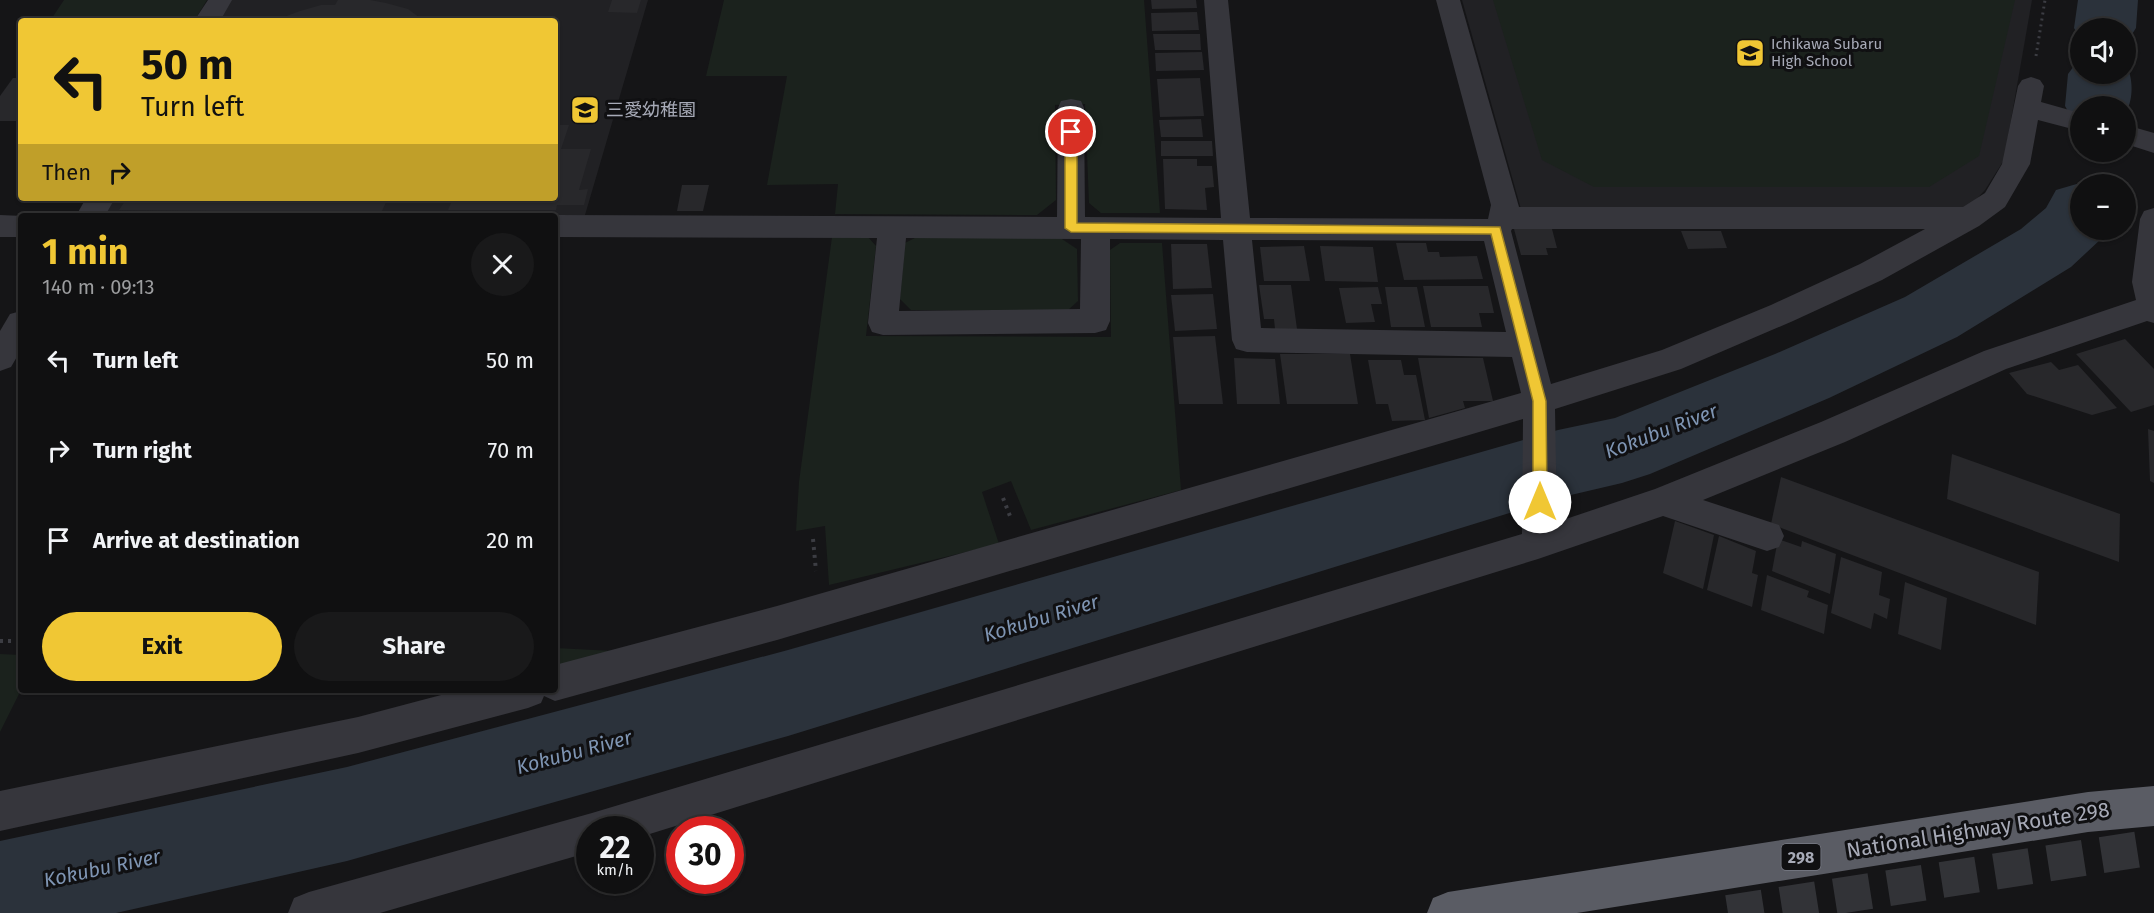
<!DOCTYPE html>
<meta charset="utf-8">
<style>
:root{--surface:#101011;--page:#19191a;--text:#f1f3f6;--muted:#9c9d9f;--line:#303031;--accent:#f0c734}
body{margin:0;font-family:"Fira Sans","Noto Sans JP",sans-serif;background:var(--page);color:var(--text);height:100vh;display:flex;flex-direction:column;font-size:22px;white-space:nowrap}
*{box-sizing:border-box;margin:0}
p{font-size:20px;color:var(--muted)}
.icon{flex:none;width:33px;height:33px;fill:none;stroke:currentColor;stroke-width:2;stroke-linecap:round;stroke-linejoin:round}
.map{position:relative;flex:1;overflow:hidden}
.side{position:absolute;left:18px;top:213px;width:540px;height:480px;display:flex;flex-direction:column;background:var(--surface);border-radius:6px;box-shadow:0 2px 4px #0004,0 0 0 2px var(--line)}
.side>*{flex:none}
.top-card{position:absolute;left:18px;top:18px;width:540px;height:183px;border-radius:6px;box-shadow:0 2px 4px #0004,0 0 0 2px var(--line);background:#f0c734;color:#111;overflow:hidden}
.controls{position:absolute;left:2070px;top:18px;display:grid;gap:12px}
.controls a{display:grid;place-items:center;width:66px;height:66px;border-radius:50%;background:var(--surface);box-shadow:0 2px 4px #0004,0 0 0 2px var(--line);font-size:30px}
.speed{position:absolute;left:576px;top:816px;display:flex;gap:12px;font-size:30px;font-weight:700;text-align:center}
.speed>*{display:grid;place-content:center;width:78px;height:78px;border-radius:50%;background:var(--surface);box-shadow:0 2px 4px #0004,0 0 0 2px var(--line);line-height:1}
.speed small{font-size:15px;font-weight:400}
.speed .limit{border:9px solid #d22;background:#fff;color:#111}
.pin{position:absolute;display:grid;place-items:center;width:51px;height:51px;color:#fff;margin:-26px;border:3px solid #fff;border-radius:50%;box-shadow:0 2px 6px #0007}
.me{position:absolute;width:66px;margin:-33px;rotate:0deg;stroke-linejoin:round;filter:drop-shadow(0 0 4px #0008)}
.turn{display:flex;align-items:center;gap:21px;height:126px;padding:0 24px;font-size:27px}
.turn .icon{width:78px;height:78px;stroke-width:2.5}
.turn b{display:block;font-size:42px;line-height:51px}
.then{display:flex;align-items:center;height:57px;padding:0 24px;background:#0003;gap:12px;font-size:22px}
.round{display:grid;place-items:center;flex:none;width:63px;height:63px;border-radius:32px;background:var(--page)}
.overview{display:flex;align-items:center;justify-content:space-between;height:102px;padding:0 24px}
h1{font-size:36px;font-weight:700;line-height:45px;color:var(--accent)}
.action{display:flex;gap:12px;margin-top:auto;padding:12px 24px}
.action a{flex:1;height:69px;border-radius:36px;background:var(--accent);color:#111;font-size:24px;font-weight:700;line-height:69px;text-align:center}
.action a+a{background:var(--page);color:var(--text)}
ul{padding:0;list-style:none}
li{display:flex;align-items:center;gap:18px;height:90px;padding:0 24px}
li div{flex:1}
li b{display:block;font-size:22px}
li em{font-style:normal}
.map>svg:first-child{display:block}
.built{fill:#212124}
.green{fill:#1b221d}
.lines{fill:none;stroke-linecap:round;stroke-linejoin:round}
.river{fill:#2b323b;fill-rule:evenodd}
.building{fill:#28282b}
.motorway-tunnel{stroke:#323337;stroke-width:36;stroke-dasharray:36 18;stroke-linecap:butt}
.path-far1{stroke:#3c3d43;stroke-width:3;stroke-dasharray:2 4;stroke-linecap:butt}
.path{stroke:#3c3d43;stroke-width:4;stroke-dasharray:3 5;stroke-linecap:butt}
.minor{fill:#36363c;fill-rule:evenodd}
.trunk{fill:#5a5c64;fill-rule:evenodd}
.route{fill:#f0c734;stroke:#9c8122;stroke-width:1.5}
.labels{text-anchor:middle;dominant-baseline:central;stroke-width:6;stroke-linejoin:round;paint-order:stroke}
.far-poi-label{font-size:15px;fill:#a7aab7;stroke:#101012;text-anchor:start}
.shield{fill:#101012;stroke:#7a7c86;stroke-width:1.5}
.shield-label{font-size:16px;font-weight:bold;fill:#a7aab7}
.poi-label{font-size:18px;fill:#a7aab7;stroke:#101012;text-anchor:start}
.water-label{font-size:20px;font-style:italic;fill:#7e94b2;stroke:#101012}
.near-street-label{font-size:21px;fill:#a7aab7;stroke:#101012}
</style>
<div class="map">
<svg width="2154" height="913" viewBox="0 0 2154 913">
<rect width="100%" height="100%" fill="#151517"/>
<g class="built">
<polygon points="229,0 648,0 585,215 102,216 113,198 555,198 555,21 216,21"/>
<polygon points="1462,0 2032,0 2004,160 1985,190 1968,208 1521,209"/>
</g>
<g class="green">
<polygon points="64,0 207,0 194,21 50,21"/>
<polygon points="724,0 1144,0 1160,213 1101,213 1089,203 1085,104 1055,105 1056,200 1037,215 835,214 838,184 767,185 787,76 706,76"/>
<polygon points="1493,0 2015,0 1979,156 1929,187 1594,187 1542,160"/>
<polygon points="832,237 868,237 876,246 866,336 1111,337 1110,250 1120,243 1162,243 1181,490 1031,530 1011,481 982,492 999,544 829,585 825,526 796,531 799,482"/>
<polygon points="1059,237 1077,249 1078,301 1067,311 911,310 900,299 905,243 915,238"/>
<polygon points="555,648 614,651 555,667"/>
<polygon points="0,654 21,655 21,690 0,732"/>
</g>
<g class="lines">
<g class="river">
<polygon points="2078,0 2138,0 2136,28 2127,42 2126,28 2080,28 2080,38 2074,28"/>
<path d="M2080 58V74H2126V64C2133 77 2134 99 2126 112V106H2080V124L2074 122 2065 106 2068 74Z"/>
<polygon points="2080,183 2086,184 2080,184 2080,230 2106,230 2101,239 2071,267 1957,337 1829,398 1650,474 1622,483 1558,498 788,736 347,861 116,913 0,913 0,841 347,767 788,650 1558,430 1615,418 1775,354 1905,297 2021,229 2046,208 2056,190"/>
</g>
</g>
<g class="building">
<polygon points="338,0 370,0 386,3 408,9 424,21 273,21 300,11 321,5 335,5"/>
<polygon points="612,0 641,0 637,13 608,12"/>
<polygon points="1151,0 1196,0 1197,8 1152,9"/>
<polygon points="1197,12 1199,30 1152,31 1151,13"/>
<polygon points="1153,34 1200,34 1201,50 1155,50"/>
<polygon points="1202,52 1204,70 1156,71 1155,53"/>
<polygon points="13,78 21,78 21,121 0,121 0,96"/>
<polygon points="1200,78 1204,116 1160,117 1157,79"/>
<polygon points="1201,119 1203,137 1161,137 1159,120"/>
<polygon points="555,125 569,125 561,149 591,149 579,190 588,189 584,205 557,205 556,210 448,210 453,198 555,198"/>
<polygon points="1161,141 1212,141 1213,156 1161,156"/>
<polygon points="1163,159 1197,159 1197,166 1212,166 1214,187 1205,188 1207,210 1165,209"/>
<polygon points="682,185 709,185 703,211 677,211"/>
<polygon points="127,198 388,198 381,213 119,210"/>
<polygon points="1514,229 1552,229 1557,248 1546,248 1548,255 1521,255"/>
<polygon points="1681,231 1721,231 1727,248 1688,249"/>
<polygon points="1396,243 1426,243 1428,252 1439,252 1440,257 1477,256 1483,279 1404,280"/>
<polygon points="1171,244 1207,244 1212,288 1173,289"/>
<polygon points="1304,246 1310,281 1264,281 1260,247"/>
<polygon points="1320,246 1373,247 1378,282 1325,281"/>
<polygon points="1259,285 1291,285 1297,329 1275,329 1274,319 1264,319"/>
<polygon points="1423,286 1488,286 1494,313 1479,313 1482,327 1431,327"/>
<polygon points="1378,287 1382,304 1371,304 1375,322 1346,323 1339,288"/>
<polygon points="1385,287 1417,287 1425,327 1391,327"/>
<polygon points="1213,294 1217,329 1175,331 1171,295"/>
<polygon points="1215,336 1223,404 1179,404 1173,337"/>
<polygon points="2125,339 2154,369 2154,405 2131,412 2076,354"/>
<polygon points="1280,354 1350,354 1358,404 1287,404"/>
<polygon points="1234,358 1275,359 1280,404 1237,404"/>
<polygon points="1418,358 1483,358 1493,401 1463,401 1465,408 1429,418"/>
<polygon points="1368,360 1401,360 1404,375 1416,375 1425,420 1392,421 1388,404 1376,404"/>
<polygon points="2051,362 2059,370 2078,365 2117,408 2092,415 2027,394 2009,373"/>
<polygon points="2148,429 2154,431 2154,483 2150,481"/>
<polygon points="1952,454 2120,514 2119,562 1947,499"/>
<polygon points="1781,477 2039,572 2036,625 1771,524"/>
<polygon points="1675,521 1714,535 1703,589 1663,573"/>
<polygon points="1719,536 1756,551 1752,573 1758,575 1752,607 1707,590"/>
<polygon points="1778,539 1801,547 1802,541 1836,554 1830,594 1772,571"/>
<polygon points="1841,557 1882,572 1879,595 1890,599 1887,619 1874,613 1871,629 1831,613"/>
<polygon points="1767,575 1809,591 1807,597 1828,605 1824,634 1761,610"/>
<polygon points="1905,582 1947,598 1941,650 1898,634"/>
</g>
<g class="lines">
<polyline class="motorway-tunnel" points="1728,913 2154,847"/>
<polyline class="path-far1" points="2036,56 2045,0"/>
<g class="path">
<polyline points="1003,498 1010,516"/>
<polyline points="813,539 816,571"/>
<polyline points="0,641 21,641"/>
</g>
<g class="minor">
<polygon points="208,0 232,0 220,21 194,21"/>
<path d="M1204 0H1228L1250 218 1488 219 1491 205 1436 0H1460L1519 207H1963L1985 193 2002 164 2018 86 2022 80 2031 77 2040 80 2044 86 2041 102 2080 113V131L2038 120 2030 164 2005 207 1979 226 1882 280 1793 321 1681 369 1555 409 1557 522 1655 489 1821 422 1984 351 2136 300 2132 282 2140 219 2144 211 2154 208V323L2147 321 2006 369 1845 442 1703 500 1779 525 1784 536 1779 547 1767 551 1663 516 1538 559 640 837V830H590V852L380 913H288L294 898 309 892 592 813 1522 534 1523 419 777 640 555 701 544 696 541 703 528 708 358 753 0 831V791L358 717 460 690H555V665L777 606 1521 393 1512 357 1247 352 1236 349 1232 340 1223 240 1110 239V321L1106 330 1095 333 883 335 872 332 868 323 877 238 555 237V216H553L555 215 1057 217 1058 108 1061 101 1071 99 1081 101 1084 108 1085 217 1221 218ZM1512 229H1925L1860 264 1771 305 1662 350 1551 384 1511 231ZM906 238 1081 239 1080 309 899 311ZM1252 240 1484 241 1506 332 1261 328Z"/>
<polygon points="2126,125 2154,133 2154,153 2126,144"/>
<polygon points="86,198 115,198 105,216 76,216"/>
<polygon points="0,215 23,216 21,216 21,237 0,237"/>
<polygon points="21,311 21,350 11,367 0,371 0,331 10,314"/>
</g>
<polygon class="trunk" points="2154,786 2154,826 2088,832 1577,913 1427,913 1433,898 1448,892 2088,792"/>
</g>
<polygon class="route" points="1071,128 1077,132 1077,223 1500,227 1546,401 1547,502 1545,506 1535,506 1533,502 1533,401 1491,234 1071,232 1065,228 1065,132"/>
<defs>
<g id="school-square" transform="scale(1.5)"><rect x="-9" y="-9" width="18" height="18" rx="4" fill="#f0c734" stroke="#101012"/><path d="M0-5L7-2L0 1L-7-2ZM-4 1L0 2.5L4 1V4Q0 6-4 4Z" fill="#111"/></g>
</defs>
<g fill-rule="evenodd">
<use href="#school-square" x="1750" y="53"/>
<use href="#school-square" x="585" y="110"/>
</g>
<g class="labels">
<g class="far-poi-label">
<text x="1771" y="44">Ichikawa Subaru<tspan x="1771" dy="17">High School</tspan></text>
</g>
<rect class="shield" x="1781.5" y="844" width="39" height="26" rx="4.5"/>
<g class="shield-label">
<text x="1801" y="857">298</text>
</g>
<g class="poi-label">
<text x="606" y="110">三愛幼稚園</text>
</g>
<g class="water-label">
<text transform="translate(1661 431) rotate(-21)">Kokubu River</text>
<text transform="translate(1041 618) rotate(-17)">Kokubu River</text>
<text transform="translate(574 752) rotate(-15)">Kokubu River</text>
<text transform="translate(102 868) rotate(-12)">Kokubu River</text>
</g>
<g class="near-street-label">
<text transform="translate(1978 830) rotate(-9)">National Highway Route 298</text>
</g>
</g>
</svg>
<div class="controls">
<a><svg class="icon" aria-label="sound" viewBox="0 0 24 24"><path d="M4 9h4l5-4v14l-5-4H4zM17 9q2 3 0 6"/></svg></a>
<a>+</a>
<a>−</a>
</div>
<div class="speed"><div>22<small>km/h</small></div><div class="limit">30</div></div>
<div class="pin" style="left:1071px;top:132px;background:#d93025"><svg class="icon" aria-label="arrive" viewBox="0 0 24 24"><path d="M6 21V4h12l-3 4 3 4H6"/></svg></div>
<svg class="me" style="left:1540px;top:502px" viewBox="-20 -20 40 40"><circle r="19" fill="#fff"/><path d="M0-13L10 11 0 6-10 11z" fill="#f0c734"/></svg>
<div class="top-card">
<div class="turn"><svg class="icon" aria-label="left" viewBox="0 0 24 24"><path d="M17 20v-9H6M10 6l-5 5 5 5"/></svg><div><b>50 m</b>Turn left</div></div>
<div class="then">Then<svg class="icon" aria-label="right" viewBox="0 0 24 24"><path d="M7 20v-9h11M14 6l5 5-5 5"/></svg></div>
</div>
<section class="side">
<div class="overview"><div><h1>1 min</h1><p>140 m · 09:13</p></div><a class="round"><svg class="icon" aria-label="close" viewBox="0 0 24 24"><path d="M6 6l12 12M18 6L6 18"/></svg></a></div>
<ul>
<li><svg class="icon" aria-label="left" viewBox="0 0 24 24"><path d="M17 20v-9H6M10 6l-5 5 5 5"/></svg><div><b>Turn left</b></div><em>50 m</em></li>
<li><svg class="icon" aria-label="right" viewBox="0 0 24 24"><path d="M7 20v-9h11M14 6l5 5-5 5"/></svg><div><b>Turn right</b></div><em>70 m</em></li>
<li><svg class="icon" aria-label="arrive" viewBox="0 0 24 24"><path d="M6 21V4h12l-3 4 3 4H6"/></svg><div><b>Arrive at destination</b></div><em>20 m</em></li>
</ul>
<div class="action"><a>Exit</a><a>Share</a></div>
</section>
</div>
